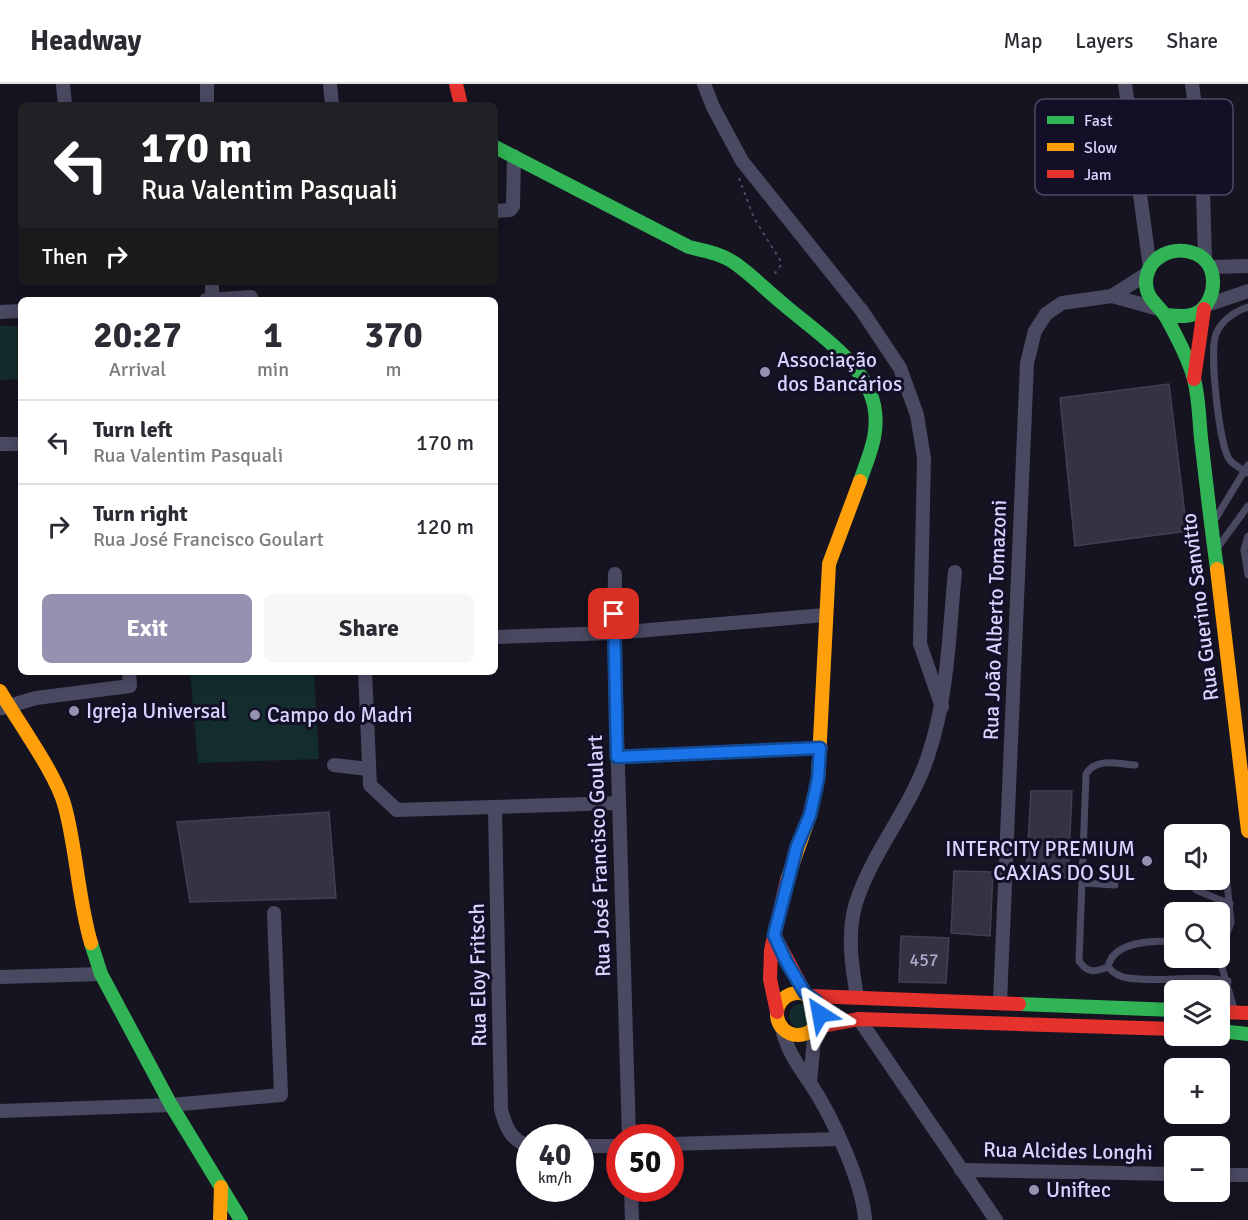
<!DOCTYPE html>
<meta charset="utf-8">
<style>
:root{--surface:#fff;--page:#f7f7f7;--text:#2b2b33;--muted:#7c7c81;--line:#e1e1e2;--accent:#9591b1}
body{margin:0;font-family:Signika,sans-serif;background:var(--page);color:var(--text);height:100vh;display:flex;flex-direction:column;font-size:22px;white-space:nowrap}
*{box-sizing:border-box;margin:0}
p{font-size:20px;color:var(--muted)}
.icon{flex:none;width:33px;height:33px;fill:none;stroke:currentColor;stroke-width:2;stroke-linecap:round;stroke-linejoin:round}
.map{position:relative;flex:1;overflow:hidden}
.drawer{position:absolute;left:18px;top:213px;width:480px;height:378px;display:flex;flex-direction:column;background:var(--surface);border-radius:9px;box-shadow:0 3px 15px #0003}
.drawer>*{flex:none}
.hud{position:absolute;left:18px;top:18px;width:480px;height:183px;border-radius:9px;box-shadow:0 3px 15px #0003;background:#202124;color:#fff;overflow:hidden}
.controls{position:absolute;left:1164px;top:740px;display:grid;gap:12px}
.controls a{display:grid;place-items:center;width:66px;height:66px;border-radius:9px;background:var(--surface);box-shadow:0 3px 15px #0003;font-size:30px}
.speed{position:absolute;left:516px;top:1040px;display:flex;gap:12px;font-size:30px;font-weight:700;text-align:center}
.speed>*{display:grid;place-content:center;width:78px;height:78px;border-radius:50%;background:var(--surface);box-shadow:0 3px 15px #0003;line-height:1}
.speed small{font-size:15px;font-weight:400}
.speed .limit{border:9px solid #d22;background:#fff;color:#111}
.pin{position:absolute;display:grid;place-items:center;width:51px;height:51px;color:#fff;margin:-26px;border-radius:12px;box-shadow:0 3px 9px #0006}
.me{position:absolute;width:66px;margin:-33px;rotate:326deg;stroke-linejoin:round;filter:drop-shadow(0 0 4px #0008)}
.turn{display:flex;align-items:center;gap:21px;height:126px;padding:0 24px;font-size:27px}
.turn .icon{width:78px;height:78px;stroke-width:2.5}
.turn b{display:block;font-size:42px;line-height:51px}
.then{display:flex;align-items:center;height:57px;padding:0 24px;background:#0003;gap:12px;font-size:22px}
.eta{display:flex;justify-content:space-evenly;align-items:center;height:102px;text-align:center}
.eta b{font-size:36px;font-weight:800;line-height:42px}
.button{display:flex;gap:12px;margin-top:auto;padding:12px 24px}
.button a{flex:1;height:69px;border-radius:9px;background:var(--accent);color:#fff;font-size:24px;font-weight:800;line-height:69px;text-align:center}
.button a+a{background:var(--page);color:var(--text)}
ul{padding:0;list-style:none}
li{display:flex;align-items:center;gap:18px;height:84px;padding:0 24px;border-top:2px solid var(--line)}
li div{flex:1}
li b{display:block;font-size:22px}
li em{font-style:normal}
header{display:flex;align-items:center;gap:36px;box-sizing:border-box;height:84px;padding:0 30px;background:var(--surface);border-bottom:2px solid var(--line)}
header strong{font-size:28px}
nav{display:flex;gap:33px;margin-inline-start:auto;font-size:21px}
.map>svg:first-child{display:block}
.green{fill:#132c2d}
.building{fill:#343243;stroke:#433f54;stroke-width:1.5}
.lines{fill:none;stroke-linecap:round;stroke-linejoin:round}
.path{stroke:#44505f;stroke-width:2;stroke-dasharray:3 4.5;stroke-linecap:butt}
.lane{stroke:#4a4962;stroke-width:7}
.street{stroke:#4a4962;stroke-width:14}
.fast{stroke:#30b455;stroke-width:14}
.slow{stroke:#ff9f0a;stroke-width:14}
.jam{stroke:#e5322d;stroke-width:14}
.route-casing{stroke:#114b97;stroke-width:15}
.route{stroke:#1a73e8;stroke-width:10}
.poi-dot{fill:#9591b1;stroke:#130f26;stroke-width:2}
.labels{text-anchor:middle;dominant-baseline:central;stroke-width:6;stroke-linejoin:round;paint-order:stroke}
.number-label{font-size:18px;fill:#b0acd0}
.poi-label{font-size:21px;fill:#d9d4ff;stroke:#130f26;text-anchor:start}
.street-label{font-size:21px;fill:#d9d4ff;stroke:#130f26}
.key{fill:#130f26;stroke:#4e4a67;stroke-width:1.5}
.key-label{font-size:16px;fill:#d9d4ff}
</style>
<header>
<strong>Headway</strong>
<nav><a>Map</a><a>Layers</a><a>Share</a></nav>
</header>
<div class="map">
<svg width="1248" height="1136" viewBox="0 0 1248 1136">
<rect width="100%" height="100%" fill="#161421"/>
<g class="green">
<polygon points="0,242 21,242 21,295 0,296"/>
<polygon points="190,588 314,588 319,675 198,679"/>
<circle cx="801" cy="932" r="12"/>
</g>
<g class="building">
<polygon points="1169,300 1187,447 1075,462 1060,314"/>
<polygon points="1031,707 1072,707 1068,794 1026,792"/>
<polygon points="329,728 336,814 190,818 177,738"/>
<polygon points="954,787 993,788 990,852 951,849"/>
<polygon points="901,852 949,854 946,899 899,898"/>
</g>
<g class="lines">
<polyline class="path" points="739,94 754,134 780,176 781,181 773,192"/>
<g class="lane">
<path d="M1248 223C1235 227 1221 237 1216 250 1209 267 1219 359 1229 375 1233 381 1242 385 1248 389"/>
<polyline points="1216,434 1248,381"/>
<polyline points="1248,452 1244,466 1248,491"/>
<polyline points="1218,463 1248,422"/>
<polyline points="1220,763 1224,768 1231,839 1220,868"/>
<polyline points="1082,799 1115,801"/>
<polyline points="1196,806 1230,820"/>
<path d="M1174 858C1154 856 1113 857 1108 883 1113 889 1119 893 1128 894 1161 899 1194 890 1228 897"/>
<polyline points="1219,873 1234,925"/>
<path d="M1108 883C1095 888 1088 890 1079 877L1086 690C1096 673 1118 680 1135 681"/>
</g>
<g class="street">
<polyline points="63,0 65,21"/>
<polyline points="207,0 207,21"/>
<polyline points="330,0 332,21"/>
<polyline points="704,0 713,23 742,77 862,227 900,284 917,331 924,374 920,560 942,623"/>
<polyline points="1125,0 1150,184"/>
<polyline points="1192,0 1202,71 1205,177"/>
<polyline points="495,127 510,126 513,122 514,72"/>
<polyline points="1210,183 1248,182"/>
<polyline points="212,198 212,216"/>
<polyline points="1112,212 1148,189"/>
<polyline points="206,216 251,213"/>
<polyline points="1207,221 1248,207"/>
<polyline points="0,228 21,227"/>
<polyline points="0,360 21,360"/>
<polyline points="615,490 614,549 629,1053"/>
<polyline points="495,553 614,549 825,531"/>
<polyline points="365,588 370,701 397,726 618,719"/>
<polyline points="2,624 36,614 130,602 129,588"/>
<polyline points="617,673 821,664"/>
<polyline points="334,681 368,685"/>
<path d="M495 724 501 1025C505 1041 511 1058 530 1062"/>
<polyline points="0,893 101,890"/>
<path d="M857 913C852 883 847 852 855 822 871 768 912 724 929 669 948 611 949 549 955 488"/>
<polyline points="1000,918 1027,279 1035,247 1046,230 1062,219 1112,212 1155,224"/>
<polyline points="859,935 996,1136"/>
<path d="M781 942C788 968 795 977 810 999 831 1030 863 1099 865 1136"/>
<polyline points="810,998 815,944"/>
<polyline points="0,1027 171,1021 281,1011 274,829"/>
<polyline points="670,1060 839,1055"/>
<polyline points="580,1062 620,1062"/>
<polyline points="961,1086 1174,1090"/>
<polyline points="1220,1091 1248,1091"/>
<polyline points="631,1104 632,1136"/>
</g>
<g class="fast">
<path d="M495 63 689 163C706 167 722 170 736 180 753 192 767 207 782 219 814 247 864 277 874 321 880 349 869 371 860 397"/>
<path d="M1165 231C1177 232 1190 234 1200 227 1218 213 1218 179 1196 170 1174 160 1146 173 1146 199 1146 215 1159 221 1166 233 1176 251 1189 276 1194 295 1199 314 1199 335 1201 354 1206 398 1211 441 1217 485"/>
<polyline points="91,859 101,890 171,1021 241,1136"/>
<polyline points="1019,920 1174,926"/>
<polyline points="1220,947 1248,950"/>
</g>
<g class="slow">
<polyline points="1217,485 1248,747"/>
<path d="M0 607C18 638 57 691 65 723 77 768 78 815 91 859"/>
<polyline points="787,796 810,731 818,695 829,480 860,397"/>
<circle cx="798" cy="930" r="21"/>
<polyline points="220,1136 221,1103"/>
</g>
<g class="jam">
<polyline points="456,0 461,21"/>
<polyline points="1194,295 1204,225"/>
<polyline points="774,851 805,909"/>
<polyline points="811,912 1019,920"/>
<polyline points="777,928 770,895 771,866 787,796"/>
<polyline points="1220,928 1248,929"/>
<polyline points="816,943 859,935 1174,945"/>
</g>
</g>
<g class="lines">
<g class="route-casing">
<polyline id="route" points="614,530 617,673 820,664 818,695 810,731 797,762 774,851 787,879 805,909 816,917 820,930"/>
</g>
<use href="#route" class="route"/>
</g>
<g class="poi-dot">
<circle cx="765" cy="288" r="6"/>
<circle cx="74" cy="627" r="6"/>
<circle cx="255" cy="631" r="6"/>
<circle cx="1147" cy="777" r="6"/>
<circle cx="1034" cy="1106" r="6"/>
</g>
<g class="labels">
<g class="number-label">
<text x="924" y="876">457</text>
</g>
<g class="poi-label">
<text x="777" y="276">Associação<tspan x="777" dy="24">dos Bancários</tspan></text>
<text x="86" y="627">Igreja Universal</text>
<text x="267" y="631">Campo do Madri</text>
<text x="1135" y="765" text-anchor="end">INTERCITY PREMIUM<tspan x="1135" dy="24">CAXIAS DO SUL</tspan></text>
<text x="1046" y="1106">Uniftec</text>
</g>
<g class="street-label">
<text transform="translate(1200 523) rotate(-97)">Rua Guerino Sanvitto</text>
<text transform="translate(995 536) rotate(-88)">Rua João Alberto Tomazoni</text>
<text transform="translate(599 772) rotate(-92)">Rua José Francisco Goulart</text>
<text transform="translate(478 891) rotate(-91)">Rua Eloy Fritsch</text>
<text transform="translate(1068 1067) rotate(1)">Rua Alcides Longhi</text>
</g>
</g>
<rect x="1035" y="15" width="198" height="96" rx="9" class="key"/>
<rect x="1047" y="32" width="27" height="8" fill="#30b455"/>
<rect x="1047" y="59" width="27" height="8" fill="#ff9f0a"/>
<rect x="1047" y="86" width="27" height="8" fill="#e5322d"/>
<g class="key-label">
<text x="1084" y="42">Fast</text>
<text x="1084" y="69">Slow</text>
<text x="1084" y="96">Jam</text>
</g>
</svg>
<div class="controls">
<a><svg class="icon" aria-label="sound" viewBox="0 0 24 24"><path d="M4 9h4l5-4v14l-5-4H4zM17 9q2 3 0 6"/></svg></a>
<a><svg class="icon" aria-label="search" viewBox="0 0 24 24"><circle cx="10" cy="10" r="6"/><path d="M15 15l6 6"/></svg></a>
<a><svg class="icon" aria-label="layers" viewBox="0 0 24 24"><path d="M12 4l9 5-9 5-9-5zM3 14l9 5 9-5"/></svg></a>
<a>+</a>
<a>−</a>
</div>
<div class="speed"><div>40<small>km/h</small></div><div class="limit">50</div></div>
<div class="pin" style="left:614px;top:530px;background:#d93025"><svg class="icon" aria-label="arrive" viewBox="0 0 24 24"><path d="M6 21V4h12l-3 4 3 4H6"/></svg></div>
<svg class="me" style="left:820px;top:930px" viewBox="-20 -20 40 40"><path d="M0-17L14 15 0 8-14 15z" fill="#1a73e8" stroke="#fff" stroke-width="4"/></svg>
<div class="hud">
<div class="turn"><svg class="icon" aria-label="left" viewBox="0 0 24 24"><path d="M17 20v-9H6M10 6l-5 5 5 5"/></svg><div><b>170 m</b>Rua Valentim Pasquali</div></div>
<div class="then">Then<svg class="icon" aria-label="right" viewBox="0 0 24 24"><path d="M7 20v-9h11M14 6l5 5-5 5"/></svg></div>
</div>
<section class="drawer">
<div class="eta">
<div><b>20:27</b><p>Arrival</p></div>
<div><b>1</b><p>min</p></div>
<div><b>370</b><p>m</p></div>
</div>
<ul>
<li><svg class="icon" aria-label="left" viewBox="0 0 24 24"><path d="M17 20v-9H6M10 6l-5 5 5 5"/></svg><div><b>Turn left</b><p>Rua Valentim Pasquali</p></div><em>170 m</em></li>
<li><svg class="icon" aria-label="right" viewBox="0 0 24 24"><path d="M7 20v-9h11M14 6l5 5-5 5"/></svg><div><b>Turn right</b><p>Rua José Francisco Goulart</p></div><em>120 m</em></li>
</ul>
<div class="button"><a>Exit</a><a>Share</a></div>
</section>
</div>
